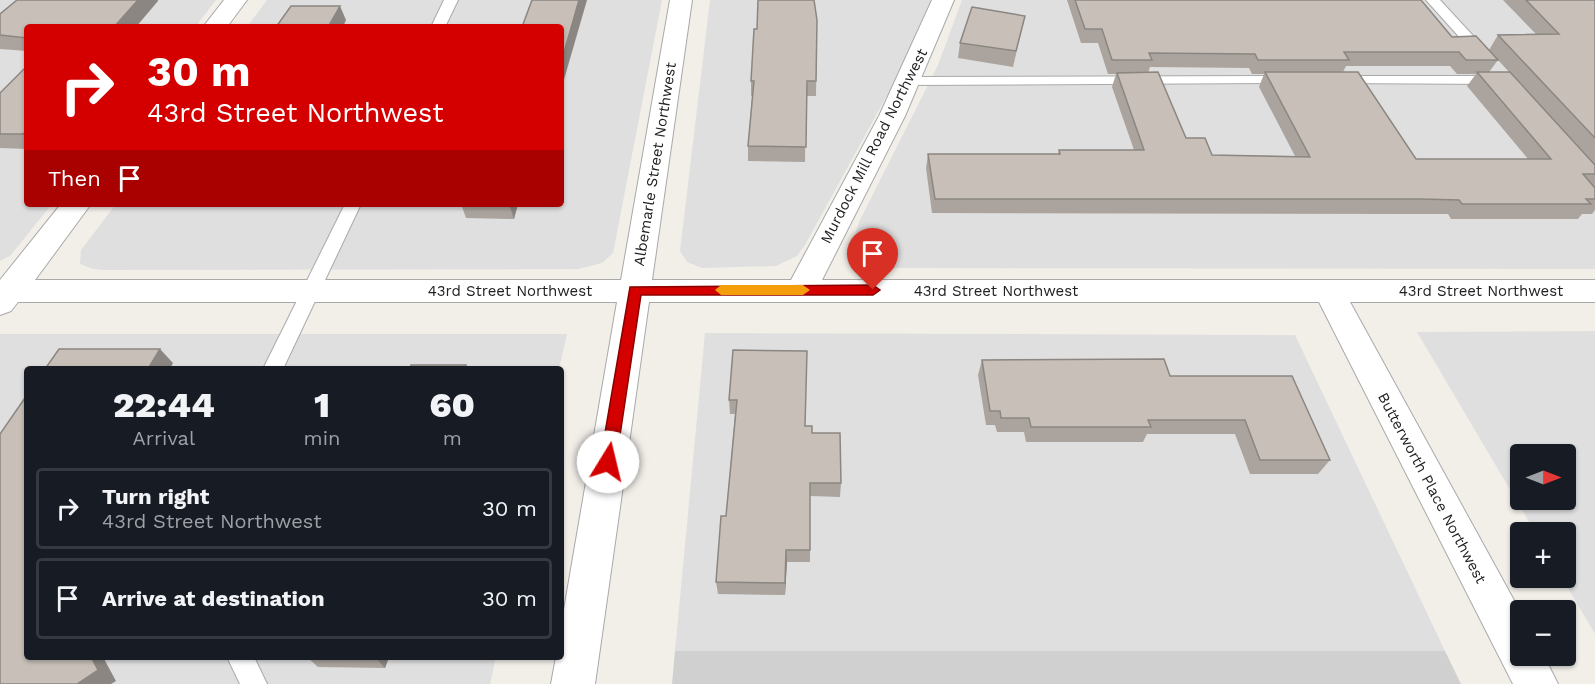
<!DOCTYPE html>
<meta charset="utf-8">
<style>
:root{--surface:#171b24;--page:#20242c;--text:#f1f3f6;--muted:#9ea1a6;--line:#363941}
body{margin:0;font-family:"Work Sans",sans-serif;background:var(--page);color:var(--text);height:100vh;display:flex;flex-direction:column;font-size:22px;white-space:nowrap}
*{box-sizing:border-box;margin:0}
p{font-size:20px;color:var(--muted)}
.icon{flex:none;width:33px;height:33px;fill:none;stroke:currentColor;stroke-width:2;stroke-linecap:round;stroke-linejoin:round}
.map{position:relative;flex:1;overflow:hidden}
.panel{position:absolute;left:24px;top:366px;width:540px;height:294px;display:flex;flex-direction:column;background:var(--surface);border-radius:6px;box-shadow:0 2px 4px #0004}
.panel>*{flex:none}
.hud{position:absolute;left:24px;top:24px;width:540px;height:183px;border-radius:6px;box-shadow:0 2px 4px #0004;background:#d40000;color:#fff;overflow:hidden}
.needle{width:39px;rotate:90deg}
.fabs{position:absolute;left:1510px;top:444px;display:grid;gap:12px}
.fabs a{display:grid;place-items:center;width:66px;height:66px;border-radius:6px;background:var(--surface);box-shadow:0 2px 4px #0004;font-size:30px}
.pin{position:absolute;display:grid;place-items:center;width:51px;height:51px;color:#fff;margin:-62px -26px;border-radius:50% 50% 50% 0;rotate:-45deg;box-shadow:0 0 6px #0007}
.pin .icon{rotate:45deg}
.me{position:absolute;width:66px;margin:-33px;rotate:9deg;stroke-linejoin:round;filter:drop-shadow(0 0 4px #0008)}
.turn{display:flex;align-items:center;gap:21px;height:126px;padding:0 24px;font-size:27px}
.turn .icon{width:78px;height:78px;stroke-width:2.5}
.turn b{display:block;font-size:42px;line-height:51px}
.then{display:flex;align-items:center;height:57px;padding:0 24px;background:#0003;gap:12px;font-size:22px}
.eta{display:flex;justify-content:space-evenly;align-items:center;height:102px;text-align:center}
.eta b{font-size:36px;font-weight:800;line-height:42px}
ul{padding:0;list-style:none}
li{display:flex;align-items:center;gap:18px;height:81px;margin:0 12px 9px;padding:0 12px;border:3px solid var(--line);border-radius:6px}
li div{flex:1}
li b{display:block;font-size:22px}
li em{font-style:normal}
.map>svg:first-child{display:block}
.residential{fill:#e0dfdf;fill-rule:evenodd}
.religious{fill:#d0d0d0}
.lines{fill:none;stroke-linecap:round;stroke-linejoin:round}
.service-casing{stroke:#a9a9a9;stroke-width:2}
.minor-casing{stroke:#a9a9a9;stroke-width:2}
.service{fill:#fff;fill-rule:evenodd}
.minor{fill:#fff;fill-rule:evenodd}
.wall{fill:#aba49e;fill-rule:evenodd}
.shaded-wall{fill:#8b8681}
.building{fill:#c7bfb8;stroke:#8b8681;stroke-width:1.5}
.route{fill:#d40000;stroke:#8a0000;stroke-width:1.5}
.slow{fill:#f59e0b}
.labels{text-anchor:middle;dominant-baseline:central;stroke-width:4.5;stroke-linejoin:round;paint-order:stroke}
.street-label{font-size:15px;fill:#222;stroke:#fff}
</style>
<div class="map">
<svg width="1595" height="684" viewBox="0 0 1595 684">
<rect width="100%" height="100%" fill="#f2efe9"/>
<g class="residential">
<polygon points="0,0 216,0 195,27 27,27 27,204 52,204 10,256 0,261"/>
<polygon points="267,0 662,0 613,253 602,263 578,269 103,270 93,269 80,264 81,250 116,204 561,204 561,27 247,27"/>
<polygon points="710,0 931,0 896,79 805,245 797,256 776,266 702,268 687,262 680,251"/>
<polygon points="962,0 1595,0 1595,269 886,268 866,265 857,258 853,248 853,241 859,222 938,65"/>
<path d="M1595 331V634L1562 578H1566V532H1535L1417 332ZM1566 454V500H1521V454Z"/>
<polygon points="705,333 1295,335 1445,651 675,651"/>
<polygon points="0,334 567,334 559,369 27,369 27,657 496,657 490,684 0,684"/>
</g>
<polygon class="religious" points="675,651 1445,651 1461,684 672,684"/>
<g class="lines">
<g class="service-casing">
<g id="service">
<polygon points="444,0 458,0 445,27 431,27"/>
<polygon points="1426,0 1440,0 1489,53 1491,56 1489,59 1479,59"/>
<polygon points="1287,76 1292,77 1294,80 1292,83 909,85 902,81 909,77"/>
<polygon points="1337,76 1497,76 1504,80 1497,84 1332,83 1330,80 1332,77"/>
<polygon points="345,204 361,204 283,369 263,369"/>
<polygon points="227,657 254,657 267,684 240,684"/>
</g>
</g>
<g class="minor-casing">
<g id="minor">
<polygon points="224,0 247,0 227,27 203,27"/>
<polygon points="670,0 692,0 652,280 791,280 879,116 932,0 954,0 905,116 822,280 1595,280 1595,302 1350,302 1521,613 1521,656 1544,656 1558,684 1513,684 1319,302 649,302 595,684 551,684 556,657 561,657 561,627 617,302 18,302 11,311 0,315 0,280 61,204 91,204 35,280 621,280"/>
</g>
</g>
<use href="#service" class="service"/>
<use href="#minor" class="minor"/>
</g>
<g class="wall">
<polygon points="17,0 158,0 158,1 27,27 27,51 0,49 0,14"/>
<path d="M1067 0H1421L1452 37 1498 60 1489 72H1509L1489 50 1498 35 1536 34 1503 0H1595V210L1592 214H1582L1578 219H1451L1448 214H1410L932 213 926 168 928 154H1058L1059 150H1134L1112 87 1116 74H1108L1098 43H1081ZM1346 66H1450L1457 74H1476L1467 86 1528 159H1416L1343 72ZM1150 67 1249 68 1252 74H1264L1259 87 1295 156 1212 155 1186 138 1148 73Z"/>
<polygon points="1025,16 1013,67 958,58 960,43"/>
<polygon points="817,20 816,96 806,96 805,162 748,161 748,146 752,96 751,96 751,81 757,29"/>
<polygon points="27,66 27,149 0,148 0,93"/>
<polygon points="461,204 518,204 514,219 466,218"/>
<polygon points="733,350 812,433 841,483 840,497 810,496 810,562 787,562 785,595 718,594 716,582 726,516 735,414 730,414 729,400"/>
<polygon points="982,360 1170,376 1330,460 1318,474 1250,474 1235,434 1147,434 1143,442 1026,442 1024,432 997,432 995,425 986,425 978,375"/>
<polygon points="307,657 389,657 385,668 318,667"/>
</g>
<g class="shaded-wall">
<polygon points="138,0 158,0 158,1 136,27 114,27"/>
<polygon points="579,0 587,0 561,90 561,63"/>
<polygon points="340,6 346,20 343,27 328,27"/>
<polygon points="27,130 27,140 23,134"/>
<polygon points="509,204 518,204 514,219"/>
<polygon points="160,349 173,363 170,369 148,369"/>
<polygon points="786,550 787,562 785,595 785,583"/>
<polygon points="91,657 103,657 116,681 111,684 77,684"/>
<polygon points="375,657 389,657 385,668"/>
</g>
<g class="building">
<polygon points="17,0 138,0 114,27 27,27 27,38 0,35 0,14"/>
<polygon points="532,0 579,0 561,63 561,27 522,27"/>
<polygon points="758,0 814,0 817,20 816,81 807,81 806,147 748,146 754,81 751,81 754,29 757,29"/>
<polygon points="1075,0 1421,0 1452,37 1476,36 1498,60 1466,60 1459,52 1344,52 1349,60 1258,60 1255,54 1149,53 1152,60 1112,60 1102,29 1085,29"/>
<polygon points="1526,0 1595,0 1595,138 1498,35 1559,34"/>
<polygon points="291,6 340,6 328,27 276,27"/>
<polygon points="972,7 1025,16 1016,51 960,43"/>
<polygon points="27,66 27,130 23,134 0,134 0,93"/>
<polygon points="1158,72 1186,138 1205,138 1212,155 1310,157 1265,72 1358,72 1416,159 1551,159 1477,72 1510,72 1595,165 1595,174 1583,174 1595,188 1595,199 1586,199 1591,204 1462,204 1459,200 1420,199 935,199 928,154 1060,154 1059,150 1144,150 1117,73"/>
<polygon points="59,349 160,349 148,369 45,369"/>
<polygon points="733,350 807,351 805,426 812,426 812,433 840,433 841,483 810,483 810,550 786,550 785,583 716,582 721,516 726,516 737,400 729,400"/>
<polygon points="1164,359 1170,376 1292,376 1330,460 1260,460 1245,420 1148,420 1151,427 1031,427 1029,418 1001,418 1000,411 990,411 982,360"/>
<polygon points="411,365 466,365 464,369 410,369"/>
<polygon points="27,395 27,657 91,657 98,670 77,684 0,684 0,434"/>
</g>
<polygon class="route" points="873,285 880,290 873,295 641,295 616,462 613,466 608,468 603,466 600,462 630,287"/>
<polygon class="slow" points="721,285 803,285 810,290 803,295 721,295 715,290"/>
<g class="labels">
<g class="street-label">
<text transform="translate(874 146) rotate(-63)">Murdock Mill Road Northwest</text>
<text transform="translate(655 164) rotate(-81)">Albemarle Street Northwest</text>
<text x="510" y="291">43rd Street Northwest</text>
<text x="996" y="291">43rd Street Northwest</text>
<text x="1481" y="291">43rd Street Northwest</text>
<text transform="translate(1432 488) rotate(62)">Butterworth Place Northwest</text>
</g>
</g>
</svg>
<div class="fabs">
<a><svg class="needle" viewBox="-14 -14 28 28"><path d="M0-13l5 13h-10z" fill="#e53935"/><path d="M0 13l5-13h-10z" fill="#9ea1a6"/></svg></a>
<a>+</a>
<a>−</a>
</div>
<div class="pin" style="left:873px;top:290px;background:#d93025"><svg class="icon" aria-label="arrive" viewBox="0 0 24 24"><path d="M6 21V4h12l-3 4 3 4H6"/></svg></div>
<svg class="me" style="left:608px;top:462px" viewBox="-20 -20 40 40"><circle r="19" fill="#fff"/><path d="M0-13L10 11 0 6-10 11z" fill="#d40000"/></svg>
<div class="hud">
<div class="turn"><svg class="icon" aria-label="right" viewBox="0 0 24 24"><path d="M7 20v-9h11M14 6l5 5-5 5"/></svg><div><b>30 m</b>43rd Street Northwest</div></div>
<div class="then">Then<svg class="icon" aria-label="arrive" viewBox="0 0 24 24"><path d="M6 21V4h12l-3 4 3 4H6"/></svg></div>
</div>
<section class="panel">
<div class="eta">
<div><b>22:44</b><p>Arrival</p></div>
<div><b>1</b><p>min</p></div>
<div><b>60</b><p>m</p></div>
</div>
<ul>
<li><svg class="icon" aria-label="right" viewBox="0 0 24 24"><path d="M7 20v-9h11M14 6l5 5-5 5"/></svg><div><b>Turn right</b><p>43rd Street Northwest</p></div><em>30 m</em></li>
<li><svg class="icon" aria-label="arrive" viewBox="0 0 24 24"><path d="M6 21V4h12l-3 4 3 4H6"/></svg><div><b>Arrive at destination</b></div><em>30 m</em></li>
</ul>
</section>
</div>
